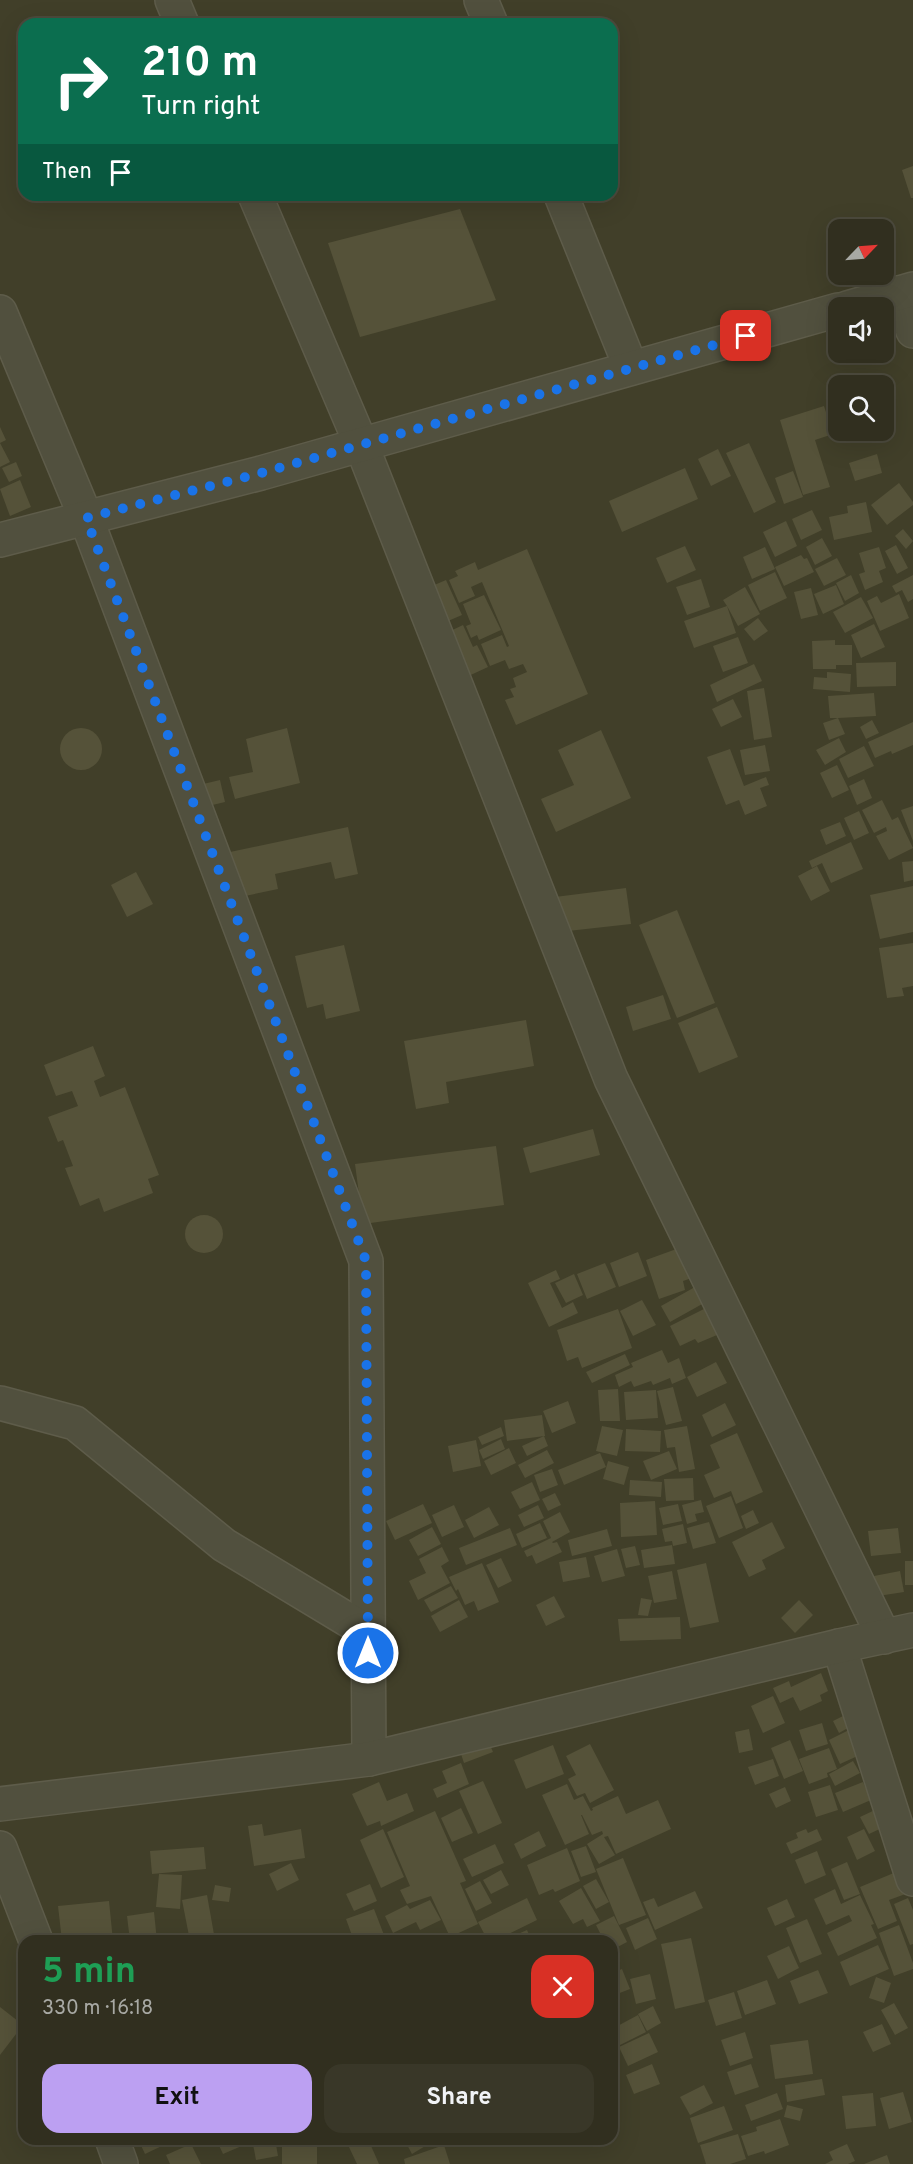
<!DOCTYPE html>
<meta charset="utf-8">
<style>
:root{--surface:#312f1f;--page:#393728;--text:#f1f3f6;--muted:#a8a9a4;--line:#4c4a3d;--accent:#bca0f2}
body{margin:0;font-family:Overpass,sans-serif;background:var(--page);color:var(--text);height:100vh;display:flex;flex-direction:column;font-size:22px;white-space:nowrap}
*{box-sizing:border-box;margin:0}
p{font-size:20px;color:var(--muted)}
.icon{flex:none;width:33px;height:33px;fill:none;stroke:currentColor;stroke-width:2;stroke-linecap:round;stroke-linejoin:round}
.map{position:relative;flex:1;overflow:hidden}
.details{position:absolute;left:18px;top:1935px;width:600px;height:210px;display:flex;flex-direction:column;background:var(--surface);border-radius:18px;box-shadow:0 6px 24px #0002,0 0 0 2px var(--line)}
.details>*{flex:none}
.top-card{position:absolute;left:18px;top:18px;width:600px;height:183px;border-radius:18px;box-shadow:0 6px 24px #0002,0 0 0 2px var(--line);background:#0b6e4f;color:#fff;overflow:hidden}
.needle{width:39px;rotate:65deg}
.buttons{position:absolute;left:828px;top:219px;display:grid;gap:12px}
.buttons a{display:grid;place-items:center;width:66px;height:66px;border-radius:12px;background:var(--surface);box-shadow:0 6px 24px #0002,0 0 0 2px var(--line);font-size:30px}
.pin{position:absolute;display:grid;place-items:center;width:51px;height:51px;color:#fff;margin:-26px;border-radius:12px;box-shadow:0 3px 9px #0006}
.me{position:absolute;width:66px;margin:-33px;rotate:0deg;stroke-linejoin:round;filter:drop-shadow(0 0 4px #0008)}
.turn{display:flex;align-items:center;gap:21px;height:126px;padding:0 24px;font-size:27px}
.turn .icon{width:78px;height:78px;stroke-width:2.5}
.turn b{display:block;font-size:42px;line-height:51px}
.then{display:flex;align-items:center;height:57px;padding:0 24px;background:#0003;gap:12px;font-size:22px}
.round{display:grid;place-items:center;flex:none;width:63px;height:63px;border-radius:18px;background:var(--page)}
.headline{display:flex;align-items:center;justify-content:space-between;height:102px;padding:0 24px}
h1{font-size:36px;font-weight:700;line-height:45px;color:#1e9e55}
.primary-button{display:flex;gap:12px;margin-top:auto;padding:12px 24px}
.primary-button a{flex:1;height:69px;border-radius:18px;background:var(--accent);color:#111;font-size:24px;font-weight:700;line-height:69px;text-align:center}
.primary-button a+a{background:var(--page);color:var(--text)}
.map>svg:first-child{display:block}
.building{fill:#555239}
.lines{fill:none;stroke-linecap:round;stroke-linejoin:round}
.street-casing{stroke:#5e5c4a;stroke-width:36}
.street{stroke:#51503e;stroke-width:33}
.route{stroke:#1a73e8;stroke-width:10;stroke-dasharray:0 18}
</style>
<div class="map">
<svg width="913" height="2164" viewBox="0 0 913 2164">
<rect width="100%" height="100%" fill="#413f29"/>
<g class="building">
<polygon points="913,166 913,198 911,198 902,170"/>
<polygon points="460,209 496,300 360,337 328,243"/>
<polygon points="824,406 833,434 815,440 830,487 803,495 780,420"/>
<polygon points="0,427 6,440 0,443 10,462 0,467"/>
<polygon points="749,443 776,502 754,513 726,453"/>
<polygon points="718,449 731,476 711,486 698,459"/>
<polygon points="877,454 882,473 855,481 849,463"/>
<polygon points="16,462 22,476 9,482 2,468"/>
<polygon points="685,468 698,499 622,532 609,501"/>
<polygon points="793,471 803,497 784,504 775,478"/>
<polygon points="20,480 31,507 10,516 0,489"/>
<polygon points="899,483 913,502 913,505 887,525 871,505"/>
<polygon points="866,502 872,532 834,540 829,517 848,513 847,506"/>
<polygon points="812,510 822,530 801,540 792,519"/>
<polygon points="786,521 797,546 775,557 763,532"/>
<polygon points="903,529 913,541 906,549 895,536"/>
<polygon points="822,538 832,556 815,565 806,547"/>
<polygon points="896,545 908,568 897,574 885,551"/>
<polygon points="685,546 696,570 667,583 656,558"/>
<polygon points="765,547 775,569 752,579 743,557"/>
<polygon points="879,547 886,568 879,571 883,582 865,590 859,574 865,572 859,553"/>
<polygon points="527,549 588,694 516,725 505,700 514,697 510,689 516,687 513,678 527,672 523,664 509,669 505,660 490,666 481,644 502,635 507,647 509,646 482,582 471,587 475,596 459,603 449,580 458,576 455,571 475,562 478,570"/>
<polygon points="801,555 804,559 807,558 814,572 784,586 775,567"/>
<polygon points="837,558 846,575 824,586 815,569"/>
<polygon points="775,572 787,598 760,611 748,585"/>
<polygon points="851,575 859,593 845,601 836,583"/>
<polygon points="913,575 913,599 908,602 902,590 896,593 892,586"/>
<polygon points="701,579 710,607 687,615 676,587"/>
<polygon points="446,580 462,615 441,624 425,589"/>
<polygon points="836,585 844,604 823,614 814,594"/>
<polygon points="745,587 760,614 738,626 727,606 736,633 694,648 684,621 727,606 723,600"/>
<polygon points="811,588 818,615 801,619 794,592"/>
<polygon points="899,594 909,618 880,631 867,601 877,596 881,603"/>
<polygon points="484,595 501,630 479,640 477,635 471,638 466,626 471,624 463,604"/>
<polygon points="861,597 873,618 845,633 833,612"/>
<polygon points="758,618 768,631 754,641 744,629"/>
<polygon points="874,624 885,647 861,658 851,635"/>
<polygon points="463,625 473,647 477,645 488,667 462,679 442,635"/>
<polygon points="738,637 748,663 723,672 713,646"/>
<polygon points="835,640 835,645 852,645 852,665 836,665 836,669 813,669 812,641"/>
<polygon points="896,662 896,686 857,687 856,663"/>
<polygon points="754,664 762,681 717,702 710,685"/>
<polygon points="827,672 851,674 850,692 813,689 814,677 827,678"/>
<polygon points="764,688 772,737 754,740 747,691"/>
<polygon points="874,693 876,716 838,718 845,734 829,740 823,723 838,718 830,718 828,696"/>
<polygon points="733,699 742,717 721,727 712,709"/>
<polygon points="872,720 879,733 866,739 860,727"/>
<polygon points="913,722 913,745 892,754 891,751 875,758 868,742"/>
<polygon points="287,728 300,783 235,799 229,777 253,772 246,739"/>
<circle cx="81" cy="749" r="21"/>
<polygon points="601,730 631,798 556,832 541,799 574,785 558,750"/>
<polygon points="839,738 846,752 825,765 816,750"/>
<polygon points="765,745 770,771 745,775 740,750"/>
<polygon points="864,746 874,766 848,778 839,759"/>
<polygon points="730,749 744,786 766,777 769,785 760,788 767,806 745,815 739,800 726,805 707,757"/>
<polygon points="837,765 849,790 832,798 820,773"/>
<polygon points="864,779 872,798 857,805 849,786"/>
<polygon points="220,780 225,802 204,807 199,785"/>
<polygon points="882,800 892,820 898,817 913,848 889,860 876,836 887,831 886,827 874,833 862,810"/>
<polygon points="913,806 913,841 901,810"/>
<polygon points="859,811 869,833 854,840 844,818"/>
<polygon points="840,822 846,836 826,845 820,830"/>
<polygon points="348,827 358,874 335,879 331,862 275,874 278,889 240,897 230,852"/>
<polygon points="851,842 863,869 831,883 822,863 812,868 809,861"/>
<polygon points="913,861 913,880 904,882 902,862"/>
<polygon points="817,866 830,891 811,901 798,876"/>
<polygon points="136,872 153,904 127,917 111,885"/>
<polygon points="913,886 913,932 880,939 870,895"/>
<polygon points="626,888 631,924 559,932 555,897"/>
<polygon points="677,910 715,1003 677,1018 639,925"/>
<polygon points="913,943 913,986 902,988 904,996 887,998 879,948"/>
<polygon points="344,945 360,1011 326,1019 323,1004 307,1008 295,956"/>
<polygon points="663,995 671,1019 633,1031 626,1007"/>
<polygon points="717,1007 738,1057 699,1073 678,1023"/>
<polygon points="526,1020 534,1066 446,1082 449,1103 416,1109 404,1041"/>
<polygon points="93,1046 105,1076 94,1081 100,1097 125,1087 159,1175 148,1179 153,1193 104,1212 99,1198 80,1206 65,1168 73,1166 63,1140 58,1142 48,1117 78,1106 72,1091 56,1096 44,1065"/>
<polygon points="593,1129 600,1155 530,1173 523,1148"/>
<polygon points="496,1146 504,1205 363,1224 355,1164"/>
<circle cx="204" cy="1234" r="19"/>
<polygon points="682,1247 692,1278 683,1281 685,1290 659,1299 646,1260"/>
<polygon points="638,1252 647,1276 619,1287 610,1263"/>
<polygon points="605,1263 616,1287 587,1299 577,1274"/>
<polygon points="556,1270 560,1279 550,1283 562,1308 573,1302 578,1313 549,1327 528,1283"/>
<polygon points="574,1274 583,1295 566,1303 555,1283"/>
<polygon points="695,1287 704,1303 670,1322 661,1306"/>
<polygon points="642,1300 656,1325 633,1336 620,1311"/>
<polygon points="618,1309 632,1348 582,1368 578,1357 567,1361 557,1330"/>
<polygon points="704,1309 717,1335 698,1343 695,1339 680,1346 670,1326"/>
<polygon points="662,1350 668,1363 679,1358 686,1378 672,1384 670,1378 653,1385 651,1381 634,1387 631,1381 619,1387 615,1375 633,1367 631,1363"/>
<polygon points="625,1354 630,1365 592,1383 586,1372"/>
<polygon points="716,1362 727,1383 697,1397 687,1377"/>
<polygon points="673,1387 682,1421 666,1425 657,1391"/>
<polygon points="618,1389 620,1421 600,1421 598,1390"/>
<polygon points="656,1390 658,1418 626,1420 624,1392"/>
<polygon points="568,1401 576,1423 552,1433 543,1411"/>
<polygon points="725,1403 736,1425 712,1437 702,1415"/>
<polygon points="542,1415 545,1436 507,1441 504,1420"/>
<polygon points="602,1426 623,1430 617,1456 596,1451"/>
<polygon points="687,1426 695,1469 679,1472 675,1447 667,1448 664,1430"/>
<polygon points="501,1427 504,1436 482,1445 478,1437"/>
<polygon points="626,1429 661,1431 660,1452 625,1451"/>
<polygon points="737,1433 763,1492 736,1504 731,1491 714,1498 704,1475 720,1468 710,1445"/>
<polygon points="544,1436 548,1446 527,1456 522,1446"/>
<polygon points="501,1439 505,1449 483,1459 479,1450"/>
<polygon points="476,1440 481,1466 453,1472 448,1446"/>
<polygon points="509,1448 516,1463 491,1475 484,1461"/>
<polygon points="547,1450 554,1463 525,1478 518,1465"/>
<polygon points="669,1451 677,1469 651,1480 643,1461"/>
<polygon points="600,1453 606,1467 564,1485 558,1470"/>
<polygon points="608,1461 629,1467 624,1485 603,1479"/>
<polygon points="552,1469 558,1485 540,1492 534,1475"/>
<polygon points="693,1478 694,1500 666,1501 664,1479"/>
<polygon points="630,1480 662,1482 661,1497 629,1495"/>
<polygon points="532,1482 540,1500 520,1509 511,1492"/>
<polygon points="555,1493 561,1505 548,1511 542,1499"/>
<polygon points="731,1496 743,1528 719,1538 706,1506"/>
<polygon points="701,1500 704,1512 695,1514 697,1521 687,1524 682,1505"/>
<polygon points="655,1501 657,1535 621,1537 620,1503"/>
<polygon points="423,1504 432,1523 395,1540 386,1521"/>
<polygon points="678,1504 682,1521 663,1525 659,1508"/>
<polygon points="454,1505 464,1527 442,1537 432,1515"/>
<polygon points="538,1505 544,1518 524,1527 518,1515"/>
<polygon points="489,1507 499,1525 474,1538 465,1520"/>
<polygon points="753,1510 759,1523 746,1529 741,1516"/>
<polygon points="560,1512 570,1532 552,1542 553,1543 557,1542 562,1552 536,1564 532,1555 527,1557 524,1551 551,1538 543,1521"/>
<polygon points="709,1522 716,1543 693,1549 687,1528"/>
<polygon points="772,1522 785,1548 762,1560 766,1569 749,1577 732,1542"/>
<polygon points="540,1523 547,1538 522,1548 516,1534"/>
<polygon points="683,1524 687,1543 673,1546 672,1541 665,1542 662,1529"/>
<polygon points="432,1527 441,1544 418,1556 409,1540"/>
<polygon points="510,1528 517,1545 466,1565 459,1548"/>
<polygon points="898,1528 901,1553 871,1556 868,1531"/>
<polygon points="607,1529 612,1546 572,1556 568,1540"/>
<polygon points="672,1545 675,1564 644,1568 641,1550"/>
<polygon points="635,1546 640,1565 626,1568 621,1549"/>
<polygon points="442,1547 449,1561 441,1566 450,1583 418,1600 409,1581 426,1573 419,1559"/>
<polygon points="617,1549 625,1576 602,1582 594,1556"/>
<polygon points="586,1557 590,1577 563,1582 559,1562"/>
<polygon points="501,1558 512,1581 498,1588 486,1565"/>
<rect x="905" y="1561" width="8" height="24"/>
<polygon points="482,1563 499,1602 478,1611 474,1601 465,1605 458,1589 456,1591 449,1577"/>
<polygon points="706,1563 719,1622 690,1628 677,1570"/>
<polygon points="672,1571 677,1599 654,1603 648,1576"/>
<polygon points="900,1571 904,1592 878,1596 874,1576"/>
<polygon points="451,1586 458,1598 431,1612 424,1600"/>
<polygon points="554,1596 565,1617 546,1626 536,1605"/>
<polygon points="641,1598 652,1600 648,1616 638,1615"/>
<polygon points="459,1600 468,1617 440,1632 431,1616"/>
<polygon points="799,1600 813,1615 795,1633 781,1618"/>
<polygon points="680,1617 681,1639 620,1641 618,1619"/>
<polygon points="821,1673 828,1691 820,1695 822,1701 800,1711 793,1697 780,1703 773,1688 789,1681 791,1687"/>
<polygon points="773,1696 785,1723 763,1733 751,1706"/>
<polygon points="849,1713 855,1724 839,1733 833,1721"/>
<polygon points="822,1723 828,1744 806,1751 799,1730"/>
<polygon points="749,1729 753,1750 739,1753 735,1732"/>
<polygon points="851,1729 862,1754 840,1764 829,1740"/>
<polygon points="488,1740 493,1752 464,1763 460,1751"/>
<polygon points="790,1740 803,1771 784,1779 771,1748"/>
<polygon points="590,1744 614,1790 590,1803 585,1793 577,1796 568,1779 576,1775 566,1756"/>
<polygon points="553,1745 564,1774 526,1789 514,1760"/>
<polygon points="829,1748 837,1769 827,1773 828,1777 809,1784 799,1759"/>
<polygon points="773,1759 779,1776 755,1785 748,1767"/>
<polygon points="853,1761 860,1773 835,1786 829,1774"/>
<polygon points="461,1763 469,1784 437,1798 433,1789 447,1783 442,1771"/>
<polygon points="483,1781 502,1823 478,1834 459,1791"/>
<polygon points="379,1782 387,1801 407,1793 414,1811 381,1826 380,1821 367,1826 352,1794"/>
<polygon points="863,1782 871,1800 843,1812 835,1793"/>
<polygon points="567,1784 574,1800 583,1796 591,1811 593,1810 592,1808 618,1796 626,1814 658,1800 671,1829 616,1854 608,1836 604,1837 615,1855 599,1864 587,1844 603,1834 602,1831 592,1835 582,1815 581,1815 589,1834 565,1845 542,1795"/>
<polygon points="830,1785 838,1810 816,1817 808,1792"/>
<polygon points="785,1787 791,1801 776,1808 769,1794"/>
<polygon points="461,1808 473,1833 452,1842 441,1818"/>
<polygon points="877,1809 886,1826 869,1834 860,1817"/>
<polygon points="435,1811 466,1881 460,1883 478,1924 450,1937 431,1896 407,1904 400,1890 410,1886 387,1832"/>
<polygon points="262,1824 264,1836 301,1829 305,1858 254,1866 248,1826"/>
<polygon points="383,1829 404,1877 381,1888 360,1840"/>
<polygon points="806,1829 808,1833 817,1829 822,1840 791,1854 786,1843 798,1838 796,1833"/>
<polygon points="864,1829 875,1851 857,1860 847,1837"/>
<polygon points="539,1831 546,1846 521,1859 514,1844"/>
<polygon points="495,1844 504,1863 472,1877 463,1859"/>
<polygon points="586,1846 596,1872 581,1877 571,1851"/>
<polygon points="204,1847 206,1869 152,1874 150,1851"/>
<polygon points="567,1848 580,1881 555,1892 553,1889 539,1895 527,1865"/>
<polygon points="817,1851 826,1875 805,1884 795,1860"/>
<polygon points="623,1858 646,1915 619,1925 596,1869"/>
<polygon points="847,1862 860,1894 844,1900 831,1869"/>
<polygon points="291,1863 299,1880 277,1891 269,1874"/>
<polygon points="501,1870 509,1885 491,1894 483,1880"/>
<polygon points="901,1870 911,1892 889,1900 897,1921 878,1929 860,1887"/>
<polygon points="159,1874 182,1875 180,1909 156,1907"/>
<polygon points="596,1879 609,1902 596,1909 583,1886"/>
<polygon points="480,1881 492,1903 476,1911 465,1889"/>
<polygon points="370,1884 377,1901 354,1911 346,1894"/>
<polygon points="215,1885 231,1888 229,1902 212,1900"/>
<polygon points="581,1888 600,1921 587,1927 583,1919 573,1924 559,1901"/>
<polygon points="835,1889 841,1904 860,1895 874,1924 871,1925 877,1938 838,1956 827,1933 852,1921 849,1915 826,1925 814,1899"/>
<polygon points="695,1891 703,1908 655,1930 643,1902 654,1898 658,1907"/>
<polygon points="207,1895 215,1940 190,1941 182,1900"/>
<polygon points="527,1898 537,1920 494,1941 488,1941 478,1922"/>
<polygon points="908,1898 913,1910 913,1944 910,1945 894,1904"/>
<polygon points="787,1899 795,1917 775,1926 767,1908"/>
<polygon points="430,1900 441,1920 420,1930 416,1922 393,1933 385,1916 407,1905 410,1909"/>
<polygon points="109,1901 113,1941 62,1941 58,1906"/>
<polygon points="374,1909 384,1935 368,1941 354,1941 346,1919"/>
<polygon points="154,1912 157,1941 130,1941 127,1916"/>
<polygon points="614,1916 627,1942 612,1950 612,1941 604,1941 596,1925"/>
<polygon points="648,1918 657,1939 635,1950 626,1928"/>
<polygon points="807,1919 822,1954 800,1963 786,1928"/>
<polygon points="899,1925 913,1963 913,1969 894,1976 879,1933"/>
<polygon points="527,1930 532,1941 502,1941"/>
<polygon points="691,1938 705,2002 675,2009 661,1944"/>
<polygon points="878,1945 889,1969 850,1986 840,1962"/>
<polygon points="789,1946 799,1968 778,1979 767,1956"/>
<polygon points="622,1969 630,1989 612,1996 612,1973"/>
<polygon points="818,1970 828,1993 799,2004 790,1981"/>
<polygon points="650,1974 656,1999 636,2004 630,1979"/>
<polygon points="876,1977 891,1983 884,2003 869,1998"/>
<polygon points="767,1980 776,2004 745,2015 737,1991"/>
<polygon points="734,1992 742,2018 716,2026 708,2000"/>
<polygon points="894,2003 908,2028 895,2035 881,2010"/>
<polygon points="653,2006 661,2023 647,2031 638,2014"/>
<polygon points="0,2007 23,2025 0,2055"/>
<polygon points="638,2015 646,2032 618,2046 612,2035 612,2029"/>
<polygon points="882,2024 891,2044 873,2052 863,2032"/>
<polygon points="745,2032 753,2058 730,2066 721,2040"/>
<polygon points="649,2033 658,2052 628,2066 619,2047"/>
<polygon points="808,2040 813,2074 775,2079 770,2045"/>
<polygon points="652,2064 660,2084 634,2094 626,2075"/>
<polygon points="751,2064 759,2087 735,2095 727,2072"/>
<polygon points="822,2079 825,2095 787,2102 785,2085"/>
<polygon points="704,2085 713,2103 690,2115 680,2097"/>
<polygon points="903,2092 912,2122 889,2129 880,2098"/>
<polygon points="777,2093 783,2109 751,2121 745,2105"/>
<polygon points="873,2093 876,2126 846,2129 842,2096"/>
<polygon points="787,2105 803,2109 800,2121 784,2117"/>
<polygon points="724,2106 733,2130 698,2143 690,2118"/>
<polygon points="780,2119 789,2145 765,2154 764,2151 748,2156 741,2136 757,2131 756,2127"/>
<polygon points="738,2134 746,2159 730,2164 706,2164 700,2145"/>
<polygon points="138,2139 166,2139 168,2143 145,2154"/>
<polygon points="216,2139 242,2139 244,2145 223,2154"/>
<polygon points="252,2139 275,2139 278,2156 256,2160"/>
<polygon points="362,2139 368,2139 379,2164 357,2164 348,2145"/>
<polygon points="410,2139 423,2139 427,2145 412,2154 405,2141"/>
<polygon points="191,2144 201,2164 170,2164 166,2155"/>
<polygon points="847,2144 855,2161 848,2164 825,2164 833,2160 829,2152"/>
<rect x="282" y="2145" width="35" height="19"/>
<polygon points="444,2145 450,2164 405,2164 404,2159"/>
<polygon points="887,2155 890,2164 864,2164"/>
</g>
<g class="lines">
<g class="street-casing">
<g id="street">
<polyline points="172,0 182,24"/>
<polyline points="481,0 491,24"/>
<polyline points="255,195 361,444 611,1079 884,1637"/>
<polyline points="561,195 631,368"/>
<polyline points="898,293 913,331"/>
<polyline points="847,308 913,289"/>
<polyline points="0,312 86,518 366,1261 369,1759"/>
<polyline points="0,540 261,473 838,310"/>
<polyline points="0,1403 75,1423 224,1545 368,1632"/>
<polyline points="839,1646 913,1879"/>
<polyline points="0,1804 369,1759 839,1646 913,1630"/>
<polyline points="0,1848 36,1941"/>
<polyline points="112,2139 121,2164"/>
</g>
</g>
<use href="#street" class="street"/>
</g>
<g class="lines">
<polyline class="route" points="368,1653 366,1261 86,518 261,473 746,336"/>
</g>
</svg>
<div class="buttons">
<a><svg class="needle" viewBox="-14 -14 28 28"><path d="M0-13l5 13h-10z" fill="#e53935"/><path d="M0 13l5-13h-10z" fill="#a8a9a4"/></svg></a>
<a><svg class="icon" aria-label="sound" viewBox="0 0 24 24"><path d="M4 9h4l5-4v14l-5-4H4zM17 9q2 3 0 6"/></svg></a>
<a><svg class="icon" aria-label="search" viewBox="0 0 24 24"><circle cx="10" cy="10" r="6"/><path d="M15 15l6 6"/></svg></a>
</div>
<div class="pin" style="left:746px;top:336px;background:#d93025"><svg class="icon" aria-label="arrive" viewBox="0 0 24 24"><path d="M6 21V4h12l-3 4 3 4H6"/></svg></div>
<svg class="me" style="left:368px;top:1653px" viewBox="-20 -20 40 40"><circle r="17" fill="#1a73e8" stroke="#fff" stroke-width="3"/><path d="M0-11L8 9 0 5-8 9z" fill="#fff"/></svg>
<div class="top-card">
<div class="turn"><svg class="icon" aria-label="right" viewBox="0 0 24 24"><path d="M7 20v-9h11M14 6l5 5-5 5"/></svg><div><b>210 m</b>Turn right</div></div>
<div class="then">Then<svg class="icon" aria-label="arrive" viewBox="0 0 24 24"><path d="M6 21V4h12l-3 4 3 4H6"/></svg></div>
</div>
<section class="details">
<div class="headline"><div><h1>5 min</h1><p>330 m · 16:18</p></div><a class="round" style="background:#d93025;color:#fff"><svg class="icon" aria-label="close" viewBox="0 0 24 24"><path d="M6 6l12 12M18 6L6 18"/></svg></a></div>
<div class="primary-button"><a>Exit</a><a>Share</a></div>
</section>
</div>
